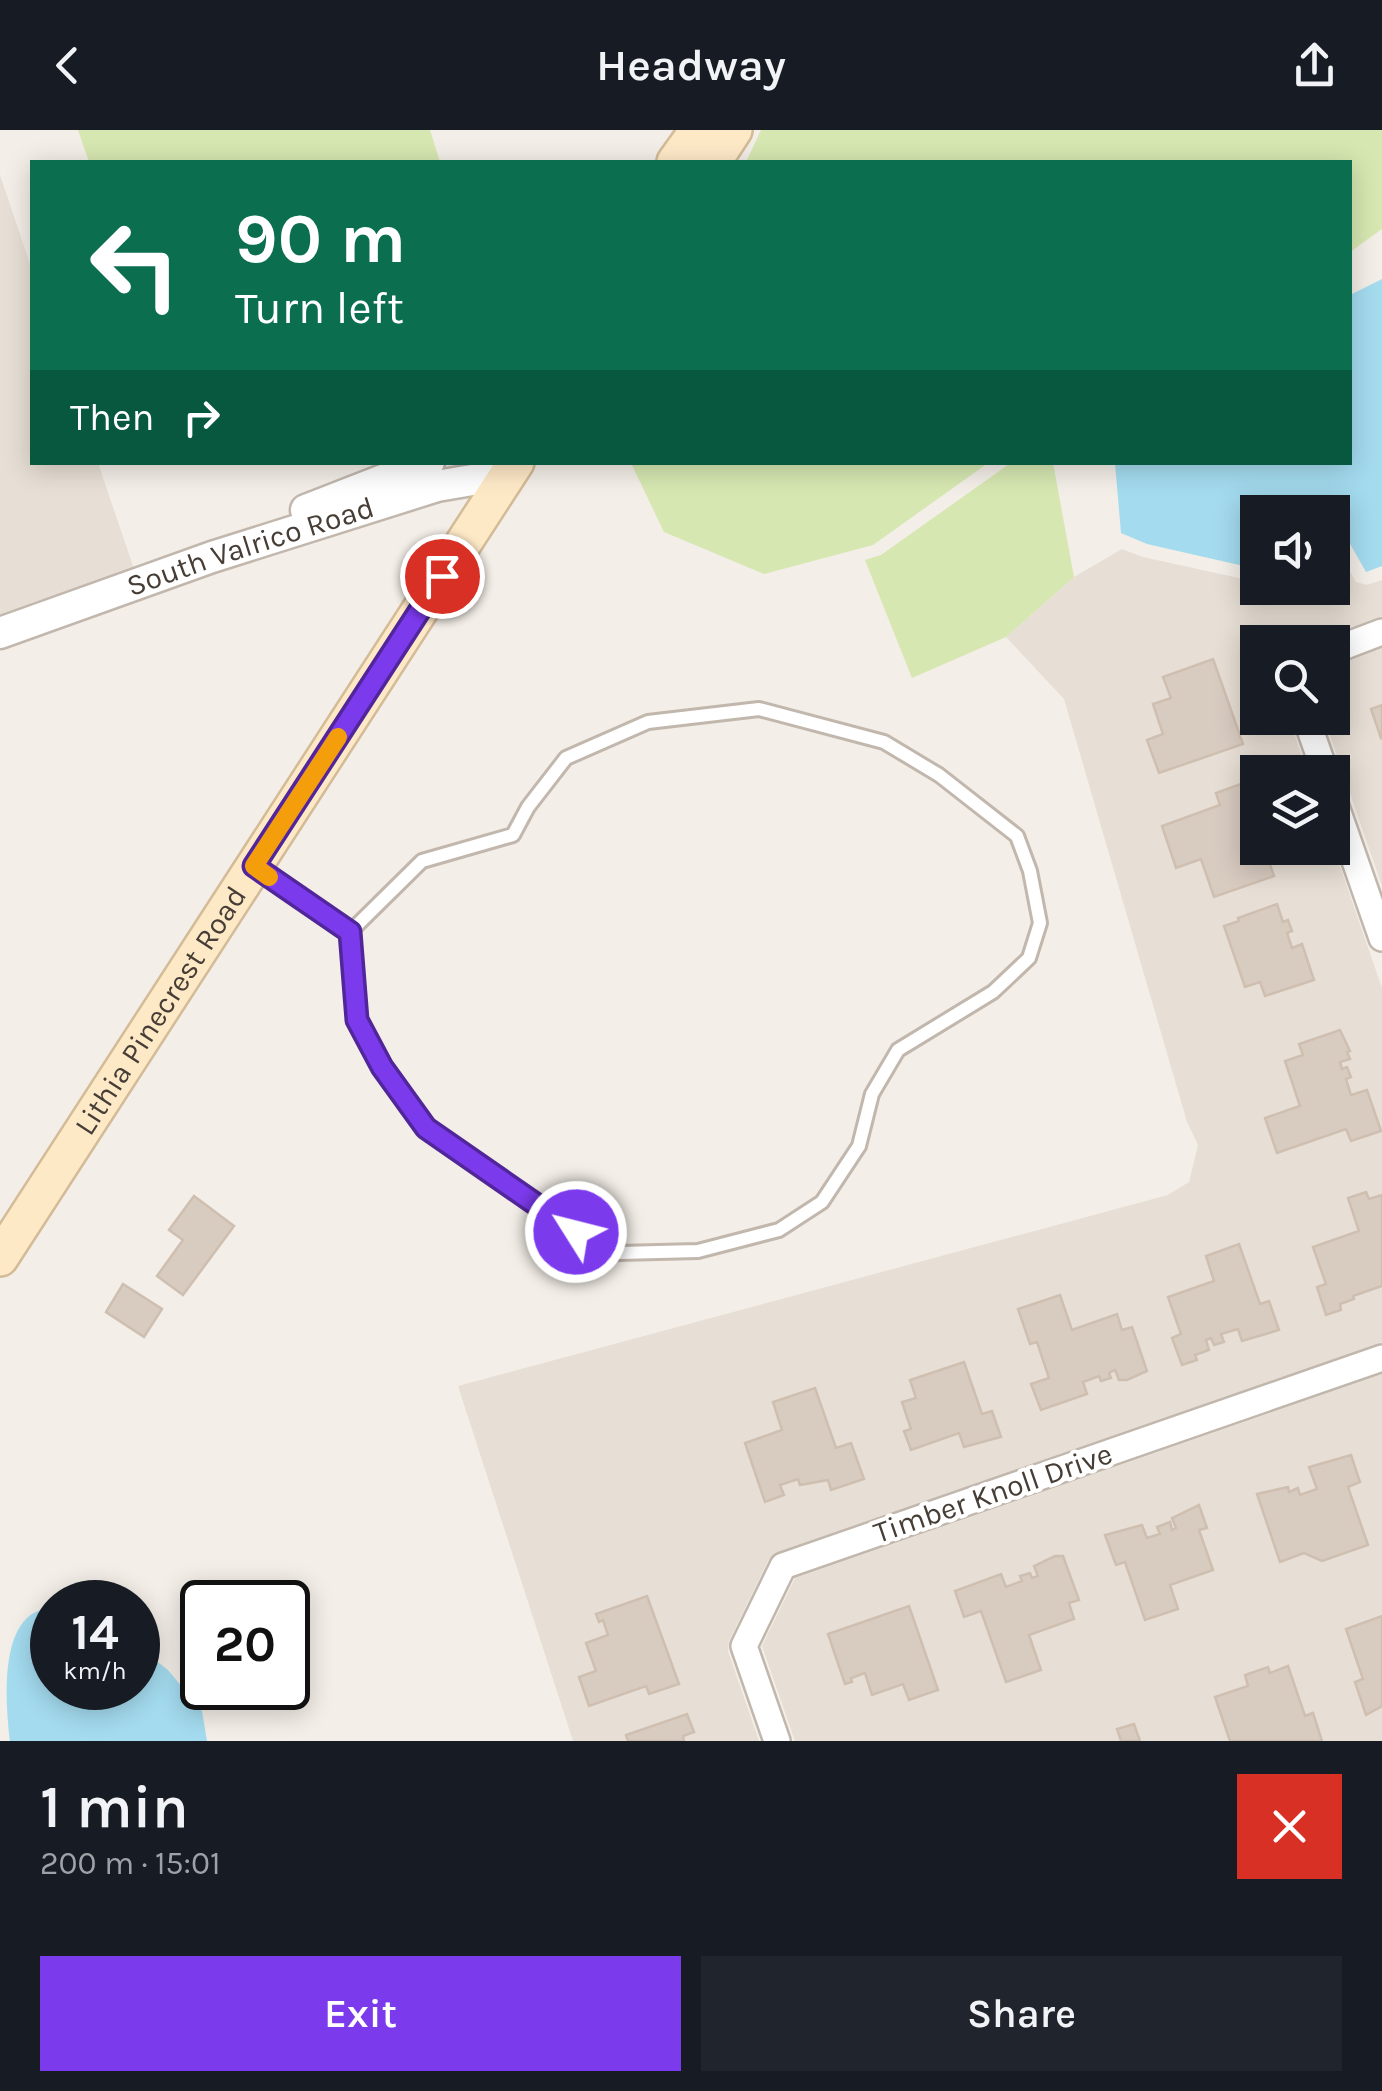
<!DOCTYPE html>
<meta charset="utf-8">
<style>
:root{--surface:#171b24;--page:#20242c;--text:#f1f3f6;--muted:#9ea1a6;--accent:#7c3aed}
body{margin:0;font-family:Karla,sans-serif;background:var(--page);color:var(--text);height:100vh;display:flex;flex-direction:column;font-size:38px;white-space:nowrap}
*{box-sizing:border-box;margin:0}
p{font-size:32px;color:var(--muted)}
.icon{flex:none;width:55px;height:55px;fill:none;stroke:currentColor;stroke-width:2;stroke-linecap:round;stroke-linejoin:round}
.map{position:relative;height:1611px;overflow:hidden}
.drawer{display:flex;flex-direction:column;background:var(--surface);flex:1}
.drawer>*{flex:none}
.guide{position:absolute;left:30px;top:30px;width:1322px;height:305px;border-radius:0px;box-shadow:0 5px 25px #0003;background:#0b6e4f;color:#fff;overflow:hidden}
.controls{position:absolute;left:1240px;top:365px;display:grid;gap:20px}
.controls a{display:grid;place-items:center;width:110px;height:110px;border-radius:0px;background:var(--surface);box-shadow:0 5px 25px #0003;font-size:50px}
.speed{position:absolute;left:30px;top:1450px;display:flex;gap:20px;font-size:50px;font-weight:700;text-align:center}
.speed>*{display:grid;place-content:center;width:130px;height:130px;border-radius:50%;background:var(--surface);box-shadow:0 5px 25px #0003;line-height:1}
.speed small{font-size:25px;font-weight:400}
.speed .limit{border:5px solid #111;border-radius:15px;background:#fff;color:#111}
.pin{position:absolute;display:grid;place-items:center;width:85px;height:85px;color:#fff;margin:-42px;border:5px solid #fff;border-radius:50%;box-shadow:0 2px 10px #0007}
.me{position:absolute;width:110px;margin:-55px;rotate:306deg;stroke-linejoin:round;filter:drop-shadow(0 0 8px #0008)}
.turn{display:flex;align-items:center;gap:35px;height:210px;padding:0 40px;font-size:45px}
.turn .icon{width:130px;height:130px;stroke-width:2.5}
.turn b{display:block;font-size:70px;line-height:85px}
.then{display:flex;align-items:center;height:95px;padding:0 40px;background:#0003;gap:20px;font-size:38px}
.round{display:grid;place-items:center;flex:none;width:105px;height:105px;border-radius:0px;background:var(--page)}
.overview{display:flex;align-items:center;justify-content:space-between;height:170px;padding:0 40px}
h1{font-size:60px;font-weight:600;line-height:75px}
.button{display:flex;gap:20px;margin-top:auto;padding:20px 40px}
.button a{flex:1;height:115px;border-radius:0px;background:var(--accent);color:#fff;font-size:40px;font-weight:600;line-height:115px;text-align:center}
.button a+a{background:var(--page);color:var(--text)}
header{display:flex;justify-content:space-between;align-items:center;height:130px;padding:0 40px;background:var(--surface);font-size:45px;font-weight:600}
.map>svg:first-child{display:block}
.residential{fill:#e7dfd5}
.green{fill:#d6e7b1}
.water{fill:#a4dbef}
.building{fill:#d8cbc0;stroke:#cfbfb0;stroke-width:2.5}
.lines{fill:none;stroke-linecap:round;stroke-linejoin:round}
.service-casing{stroke:#c2b7ad;stroke-width:18}
.minor-casing{stroke:#c2b7ad;stroke-width:30}
.tertiary-casing{stroke:#c2b7ad;stroke-width:35}
.secondary-casing{stroke:#d3bb98;stroke-width:40}
.service{stroke:#fff;stroke-width:12}
.minor{stroke:#fff;stroke-width:25}
.tertiary{stroke:#fff;stroke-width:30}
.secondary{stroke:#fee9c7;stroke-width:35}
.route-casing{stroke:#51269a;stroke-width:25}
.route{stroke:#7c3aed;stroke-width:18}
.slow{stroke:#f59e0b;stroke-width:18}
.labels{text-anchor:middle;dominant-baseline:central;stroke-width:8;stroke-linejoin:round;paint-order:stroke}
.street-label{font-size:30px;fill:#463e36;stroke:#fff}
</style>
<header><svg class="icon" aria-label="back" viewBox="0 0 24 24"><path d="M15 5l-7 7 7 7"/></svg>Headway<svg class="icon" aria-label="share" viewBox="0 0 24 24"><path d="M12 15V3M7 8l5-5 5 5M5 13v7h14v-7"/></svg></header>
<div class="map">
<svg width="1382" height="1611" viewBox="0 0 1382 1611">
<rect width="100%" height="100%" fill="#f3eee7"/>
<g class="residential">
<polygon points="0,45 32,140 32,332 98,333 134,439 0,487"/>
<polygon points="1122,419 1143,427 1257,452 1258,458 1295,462 1310,458 1332,458 1333,432 1343,429 1356,452 1367,455 1382,450 1382,486 1320,512 1258,512 1258,588 1289,588 1307,642 1258,642 1258,718 1333,716 1382,858 1382,1212 778,1422 768,1431 729,1511 728,1521 759,1611 573,1611 458,1256 1168,1065 1189,1052 1198,1015 1187,992 1064,569 1006,507 1074,447"/>
<polygon points="1382,518 1382,756 1324,588 1332,588 1333,559 1343,533"/>
<polygon points="1382,1244 1382,1611 795,1611 762,1516 795,1448"/>
</g>
<g class="green">
<polygon points="78,0 430,0 440,32 89,32"/>
<polygon points="761,0 1382,0 1382,99 1350,122 1350,32 746,32"/>
<polygon points="1012,332 1053,333 1074,447 1006,507 912,548 865,430 881,425"/>
<polygon points="631,333 988,333 873,415 764,444 664,402"/>
</g>
<g class="water">
<polygon points="1382,149 1382,436 1366,442 1345,405 1333,402 1332,382 1258,382 1257,439 1147,414 1121,403 1115,333 1350,332 1350,165"/>
<path d="M44 1479 52 1481V1558H138V1517L168 1540 202 1581 207 1611H10C5 1567 0 1489 44 1479Z"/>
</g>
<g class="building">
<polygon points="1213,529 1243,614 1159,643 1147,610 1163,604 1153,574 1171,568 1163,547"/>
<polygon points="1382,575 1382,607 1381,608 1371,579"/>
<polygon points="1252,650 1258,665 1258,697 1254,699 1258,711 1250,714 1257,733 1268,729 1274,746 1214,767 1201,729 1176,738 1162,696 1220,675 1216,663"/>
<polygon points="1277,774 1283,792 1288,790 1292,801 1287,803 1292,818 1302,814 1314,850 1265,866 1260,852 1245,857 1224,796 1239,791 1238,788"/>
<polygon points="1340,900 1350,921 1347,922 1350,929 1340,932 1342,939 1347,937 1351,947 1346,949 1351,965 1367,960 1381,1001 1351,1011 1346,999 1277,1023 1265,988 1300,976 1285,931 1303,925 1299,914"/>
<polygon points="1366,1062 1369,1069 1382,1065 1382,1156 1353,1166 1354,1169 1340,1174 1341,1180 1326,1185 1317,1157 1326,1154 1313,1117 1359,1101 1348,1068"/>
<polygon points="194,1066 234,1096 183,1165 157,1146 183,1110 169,1100"/>
<polygon points="1239,1114 1260,1174 1269,1171 1279,1200 1242,1211 1238,1199 1221,1204 1224,1212 1214,1215 1211,1208 1206,1210 1209,1220 1195,1225 1197,1230 1182,1235 1172,1208 1181,1204 1168,1167 1214,1151 1206,1126"/>
<polygon points="123,1154 162,1179 144,1207 106,1182"/>
<polygon points="1060,1165 1072,1200 1117,1184 1122,1200 1132,1197 1147,1241 1127,1250 1119,1250 1115,1240 1109,1243 1111,1248 1101,1251 1099,1246 1083,1252 1087,1264 1041,1280 1031,1254 1049,1248 1037,1212 1030,1214 1018,1179"/>
<polygon points="964,1232 982,1284 992,1281 1001,1307 964,1317 959,1303 911,1320 904,1301 911,1299 902,1272 916,1268 910,1250"/>
<polygon points="815,1258 836,1318 851,1313 864,1349 831,1360 828,1350 800,1355 798,1349 780,1355 784,1365 765,1372 745,1313 782,1300 773,1272"/>
<polygon points="1351,1325 1360,1352 1348,1357 1368,1415 1322,1431 1304,1423 1280,1432 1257,1364 1288,1357 1289,1362 1298,1358 1300,1365 1317,1359 1309,1337"/>
<polygon points="1199,1375 1207,1398 1199,1400 1213,1440 1170,1455 1178,1479 1145,1490 1125,1432 1116,1435 1105,1405 1142,1395 1147,1408 1160,1404 1157,1397 1170,1392 1172,1400 1176,1398 1172,1388"/>
<polygon points="1055,1426 1063,1426 1079,1470 1069,1473 1074,1489 1029,1505 1041,1540 1006,1552 981,1481 964,1487 955,1461 1001,1444 1006,1457 1022,1451 1020,1446 1030,1443 1032,1448 1038,1446 1034,1436"/>
<polygon points="647,1466 679,1554 649,1564 646,1556 589,1576 579,1547 596,1541 586,1513 608,1505 603,1490 599,1492 596,1484"/>
<polygon points="909,1476 938,1560 909,1570 903,1554 872,1565 865,1543 851,1548 852,1552 845,1554 828,1504"/>
<polygon points="1382,1486 1382,1576 1366,1585 1355,1552 1363,1549 1346,1499"/>
<polygon points="1288,1536 1305,1586 1313,1583 1322,1611 1230,1611 1215,1567 1248,1556 1245,1545 1268,1537 1270,1543"/>
<polygon points="687,1584 694,1602 683,1606 684,1611 628,1611 626,1605"/>
<polygon points="1134,1594 1140,1611 1121,1611 1117,1599"/>
</g>
<g class="lines">
<g class="service-casing">
<polyline id="service" points="256,738 350,802 357,890 382,937 426,998 575,1103 619,1123 698,1121 779,1100 822,1072 859,1016 872,964 898,920 993,862 1029,828 1040,793 1030,741 1017,706 939,645 884,612 759,579 648,592 566,628 528,677 513,705 422,731 350,802"/>
</g>
<g class="minor-casing">
<g id="minor">
<polyline points="1332,521 1382,502"/>
<polyline points="1306,588 1325,642"/>
<polyline points="1332,665 1382,808"/>
<polyline points="777,1611 744,1516 783,1436 1382,1228"/>
</g>
</g>
<g class="tertiary-casing">
<g id="tertiary">
<polyline points="306,380 429,332"/>
<path id="s1" d="M0 503 212 427 437 356 472 350 505 349"/>
</g>
</g>
<g class="secondary-casing">
<g id="secondary">
<polyline points="675,32 698,0"/>
<polyline points="713,32 734,0"/>
<path id="s2" d="M0 1128 516 332"/>
</g>
</g>
<use href="#service" class="service"/>
<use href="#minor" class="minor"/>
<use href="#tertiary" class="tertiary"/>
<use href="#secondary" class="secondary"/>
</g>
<g class="lines">
<g class="route-casing">
<polyline id="route" points="442,446 254,736 350,802 357,890 382,937 426,998 576,1102"/>
</g>
<use href="#route" class="route"/>
<polyline class="slow" points="269,747 254,736 338,607"/>
</g>
<g class="labels">
<g class="street-label">
<text stroke="none"><textPath href="#s1" startOffset="265">South Valrico Road</textPath></text>
<text stroke="none"><textPath href="#s2" startOffset="295">Lithia Pinecrest Road</textPath></text>
<text transform="translate(993 1363) rotate(-19)">Timber Knoll Drive</text>
</g>
</g>
</svg>
<div class="controls">
<a><svg class="icon" aria-label="sound" viewBox="0 0 24 24"><path d="M4 9h4l5-4v14l-5-4H4zM17 9q2 3 0 6"/></svg></a>
<a><svg class="icon" aria-label="search" viewBox="0 0 24 24"><circle cx="10" cy="10" r="6"/><path d="M15 15l6 6"/></svg></a>
<a><svg class="icon" aria-label="layers" viewBox="0 0 24 24"><path d="M12 4l9 5-9 5-9-5zM3 14l9 5 9-5"/></svg></a>
</div>
<div class="speed"><div>14<small>km/h</small></div><div class="limit">20</div></div>
<div class="pin" style="left:442px;top:446px;background:#d93025"><svg class="icon" aria-label="arrive" viewBox="0 0 24 24"><path d="M6 21V4h12l-3 4 3 4H6"/></svg></div>
<svg class="me" style="left:576px;top:1102px" viewBox="-20 -20 40 40"><circle r="17" fill="#7c3aed" stroke="#fff" stroke-width="3"/><path d="M0-11L8 9 0 5-8 9z" fill="#fff"/></svg>
<div class="guide">
<div class="turn"><svg class="icon" aria-label="left" viewBox="0 0 24 24"><path d="M17 20v-9H6M10 6l-5 5 5 5"/></svg><div><b>90 m</b>Turn left</div></div>
<div class="then">Then<svg class="icon" aria-label="right" viewBox="0 0 24 24"><path d="M7 20v-9h11M14 6l5 5-5 5"/></svg></div>
</div>
</div>
<section class="drawer">
<div class="overview"><div><h1>1 min</h1><p>200 m · 15:01</p></div><a class="round" style="background:#d93025;color:#fff"><svg class="icon" aria-label="close" viewBox="0 0 24 24"><path d="M6 6l12 12M18 6L6 18"/></svg></a></div>
<div class="button"><a>Exit</a><a>Share</a></div>
</section>
